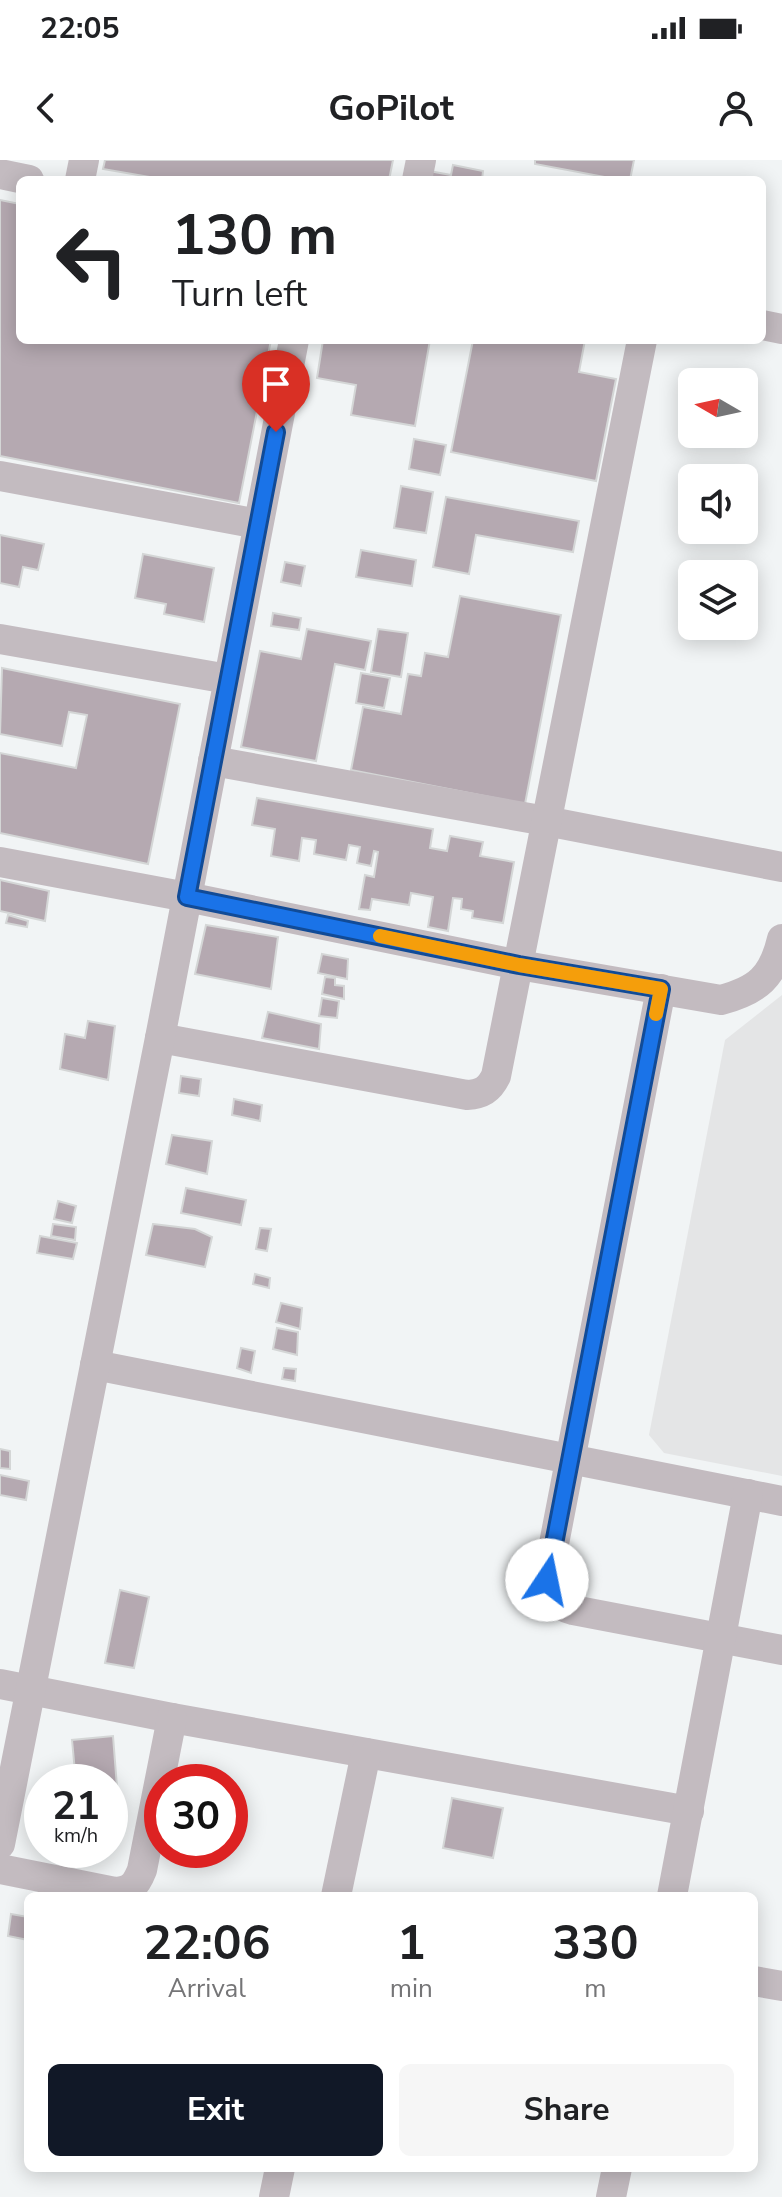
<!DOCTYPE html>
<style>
:root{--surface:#fff;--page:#f6f6f6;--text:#202124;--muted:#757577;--accent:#111827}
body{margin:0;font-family:"Nunito Sans",sans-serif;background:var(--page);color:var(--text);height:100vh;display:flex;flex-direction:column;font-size:30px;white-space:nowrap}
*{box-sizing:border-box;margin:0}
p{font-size:26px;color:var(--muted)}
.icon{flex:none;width:44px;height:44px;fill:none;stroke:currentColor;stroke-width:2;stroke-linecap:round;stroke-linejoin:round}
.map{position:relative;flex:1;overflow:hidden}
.details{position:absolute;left:24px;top:1732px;width:734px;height:280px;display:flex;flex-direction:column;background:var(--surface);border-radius:12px;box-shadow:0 4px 20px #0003}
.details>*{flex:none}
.hud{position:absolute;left:16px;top:16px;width:750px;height:168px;border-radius:12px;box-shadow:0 4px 20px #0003;background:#fff;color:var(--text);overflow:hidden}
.needle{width:52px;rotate:279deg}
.tools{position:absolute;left:678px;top:208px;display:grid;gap:16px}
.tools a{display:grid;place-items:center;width:80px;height:80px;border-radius:12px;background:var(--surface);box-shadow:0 4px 20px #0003;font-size:40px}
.speed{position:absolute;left:24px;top:1604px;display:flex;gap:16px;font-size:40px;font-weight:700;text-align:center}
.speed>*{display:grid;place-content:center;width:104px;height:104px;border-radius:50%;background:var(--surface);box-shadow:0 4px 20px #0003;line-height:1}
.speed small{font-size:20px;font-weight:400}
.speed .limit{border:12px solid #d22;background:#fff;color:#111}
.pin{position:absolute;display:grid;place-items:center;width:68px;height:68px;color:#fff;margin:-82px -34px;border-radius:50% 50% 50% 0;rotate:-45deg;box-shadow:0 0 8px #0007}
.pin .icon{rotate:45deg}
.me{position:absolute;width:88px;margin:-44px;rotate:11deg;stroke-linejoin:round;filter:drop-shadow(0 0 6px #0008)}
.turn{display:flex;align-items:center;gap:28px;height:168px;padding:0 24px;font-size:36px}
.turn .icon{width:104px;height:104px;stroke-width:2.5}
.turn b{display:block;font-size:56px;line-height:68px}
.eta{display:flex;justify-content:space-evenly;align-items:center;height:136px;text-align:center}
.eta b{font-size:48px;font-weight:700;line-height:56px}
.button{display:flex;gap:16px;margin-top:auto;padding:16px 24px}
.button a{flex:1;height:92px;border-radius:12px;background:var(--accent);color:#fff;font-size:32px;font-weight:700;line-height:92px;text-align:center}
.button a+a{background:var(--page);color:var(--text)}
.status{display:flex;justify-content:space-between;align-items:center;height:56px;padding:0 40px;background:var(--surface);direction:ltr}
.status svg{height:22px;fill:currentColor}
header{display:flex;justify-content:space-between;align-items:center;height:104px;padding:0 24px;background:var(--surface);font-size:36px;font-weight:700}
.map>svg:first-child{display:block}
.built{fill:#e4e5e6}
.building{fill:#b5a9b1;stroke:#d4d6d6;stroke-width:2}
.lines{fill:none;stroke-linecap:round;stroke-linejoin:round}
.street{stroke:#c3bbc0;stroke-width:30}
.route-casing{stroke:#114b97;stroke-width:20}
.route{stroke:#1a73e8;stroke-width:14}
.slow{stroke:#f59e0b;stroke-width:14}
</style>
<div class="status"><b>22:05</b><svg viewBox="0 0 49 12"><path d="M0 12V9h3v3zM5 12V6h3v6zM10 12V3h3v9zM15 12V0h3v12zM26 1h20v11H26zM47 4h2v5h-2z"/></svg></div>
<header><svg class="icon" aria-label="back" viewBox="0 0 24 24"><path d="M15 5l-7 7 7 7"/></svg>GoPilot<svg class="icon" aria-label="person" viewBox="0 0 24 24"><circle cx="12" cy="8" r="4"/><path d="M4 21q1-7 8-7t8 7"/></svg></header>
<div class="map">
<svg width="782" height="2037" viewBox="0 0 782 2037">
<rect width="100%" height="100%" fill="#f1f4f5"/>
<polygon class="built" points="782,835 782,1316 664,1293 649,1275 725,880"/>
<g class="building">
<polygon points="105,0 393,0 389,20 167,20 103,9"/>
<polygon points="535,0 634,0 630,20 605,20 605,17 535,4"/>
<polygon points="453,5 483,11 482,20 427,20 429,11 451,15"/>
<polygon points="0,40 20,44 20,180 271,180 239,343 0,296"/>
<polygon points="323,180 430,180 415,266 351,255 356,225 317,218"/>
<polygon points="473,180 585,180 579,212 616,219 596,321 451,292"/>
<polygon points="414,279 446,285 440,315 409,309"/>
<polygon points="401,326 433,332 426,373 394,368"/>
<polygon points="446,337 579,361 573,392 476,375 469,414 433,407"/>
<polygon points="0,375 44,384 38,410 23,407 19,427 0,423"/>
<polygon points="361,390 416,400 412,426 356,417"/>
<polygon points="143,394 214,408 204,462 164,454 166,444 135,438"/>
<polygon points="285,402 305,406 301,426 281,422"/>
<polygon points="460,436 561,455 525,644 351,610 363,547 401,554 408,514 421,516 425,493 448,497"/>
<polygon points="273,453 301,458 299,470 271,466"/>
<polygon points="307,469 371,481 365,510 335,504 316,601 241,587 260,491 301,499"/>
<polygon points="378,469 408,473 401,517 371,512"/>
<polygon points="2,508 180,544 148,704 0,673 0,593 76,608 87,555 69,552 62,586 0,574"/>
<polygon points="361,513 390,518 384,548 356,543"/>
<polygon points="257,638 433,669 430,688 447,691 450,676 483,682 480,696 514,702 503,763 472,758 473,751 461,749 462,739 453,738 448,771 428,767 433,737 411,733 409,745 372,739 370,750 359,749 365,715 374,717 378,692 374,691 371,706 357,703 360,687 349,685 346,700 314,694 316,680 302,678 299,701 271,696 275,669 252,665"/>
<polygon points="0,720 49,731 45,761 0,751"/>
<polygon points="8,755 28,761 27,767 6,763"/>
<polygon points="206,765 278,777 271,829 195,814"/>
<polygon points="322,794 348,799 347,819 318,813"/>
<polygon points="325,817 335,818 335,825 344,826 344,839 322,834"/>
<polygon points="322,838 339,841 337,858 319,856"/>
<polygon points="268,852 321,864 319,889 262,878"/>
<polygon points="88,861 115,866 108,920 60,909 65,874 85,878"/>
<polygon points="181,916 201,919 199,936 179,933"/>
<polygon points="234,939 262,945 260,961 232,955"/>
<polygon points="172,975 212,981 207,1014 166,1004"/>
<polygon points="186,1028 246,1040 241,1065 181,1053"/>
<polygon points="58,1041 76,1046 72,1063 54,1059"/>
<polygon points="53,1064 76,1067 75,1080 51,1076"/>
<polygon points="153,1064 195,1069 212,1077 205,1107 146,1095"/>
<polygon points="260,1068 271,1069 267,1091 256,1089"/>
<polygon points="40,1076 77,1083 73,1099 37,1093"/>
<polygon points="255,1114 270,1118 269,1128 253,1124"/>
<polygon points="281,1143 302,1148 300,1169 276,1162"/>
<polygon points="277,1168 298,1172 297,1195 273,1189"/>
<polygon points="241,1188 255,1191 251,1213 237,1208"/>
<polygon points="284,1208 296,1209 295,1221 282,1219"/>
<polygon points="0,1289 10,1291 10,1309 0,1308"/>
<polygon points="0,1315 29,1321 26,1340 0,1335"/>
<polygon points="120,1430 149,1437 134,1508 105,1503"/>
<polygon points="113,1576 118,1640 110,1641 110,1622 76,1622 72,1580"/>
<polygon points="452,1638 503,1648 493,1698 443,1688"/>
<polygon points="68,1690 95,1690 96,1703 70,1708"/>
<polygon points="11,1754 28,1757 28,1780 8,1776"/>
</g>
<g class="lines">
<g class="street">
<polyline points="0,14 29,20"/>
<polyline points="80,20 84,0"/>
<polyline points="417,20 421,0"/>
<polyline points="762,165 782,169"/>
<polyline points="0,316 258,364"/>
<polyline points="0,479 228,519"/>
<polyline points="213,601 546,661 782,707"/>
<path d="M0 702 187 737 519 805 721 840C758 830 773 817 782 779"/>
<path d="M661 829 547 1420C550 1438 555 1445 573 1450L782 1490"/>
<path d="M160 878 467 935C482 934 489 930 496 916L642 180"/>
<polyline points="95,1205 782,1341"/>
<polyline points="0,1524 172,1558 689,1651"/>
<polyline points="0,1684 160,878 294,180"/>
<path d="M0 1709 115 1732C131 1731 136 1725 142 1710L172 1558"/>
<polyline points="336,1736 366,1593"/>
<polyline points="672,1736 748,1334"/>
<polyline points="754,1821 782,1826"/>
<polyline points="274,2037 280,2008"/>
<polyline points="611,2037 617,2008"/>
</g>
</g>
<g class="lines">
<g class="route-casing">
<polyline id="route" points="276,272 187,737 519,805 661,829 547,1420"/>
</g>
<use href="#route" class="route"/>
<polyline class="slow" points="380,776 519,805 661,829 656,854"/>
</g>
</svg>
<div class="tools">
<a><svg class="needle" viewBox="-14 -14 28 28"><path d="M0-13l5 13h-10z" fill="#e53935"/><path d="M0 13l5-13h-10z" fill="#757577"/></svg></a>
<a><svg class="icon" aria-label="sound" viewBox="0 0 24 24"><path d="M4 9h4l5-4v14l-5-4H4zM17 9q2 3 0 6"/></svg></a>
<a><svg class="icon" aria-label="layers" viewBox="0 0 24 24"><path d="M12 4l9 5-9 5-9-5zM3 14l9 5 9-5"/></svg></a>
</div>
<div class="speed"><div>21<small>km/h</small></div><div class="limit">30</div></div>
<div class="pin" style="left:276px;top:272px;background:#d93025"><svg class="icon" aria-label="arrive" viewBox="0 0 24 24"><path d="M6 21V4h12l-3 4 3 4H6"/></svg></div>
<svg class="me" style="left:547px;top:1420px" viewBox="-20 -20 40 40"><circle r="19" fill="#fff"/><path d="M0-13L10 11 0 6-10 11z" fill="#1a73e8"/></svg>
<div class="hud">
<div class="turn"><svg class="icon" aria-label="left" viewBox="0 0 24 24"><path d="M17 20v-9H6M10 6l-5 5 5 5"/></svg><div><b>130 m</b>Turn left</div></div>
</div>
<section class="details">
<div class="eta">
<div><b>22:06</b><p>Arrival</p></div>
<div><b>1</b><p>min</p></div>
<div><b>330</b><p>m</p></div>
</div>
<div class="button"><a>Exit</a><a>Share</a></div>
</section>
</div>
